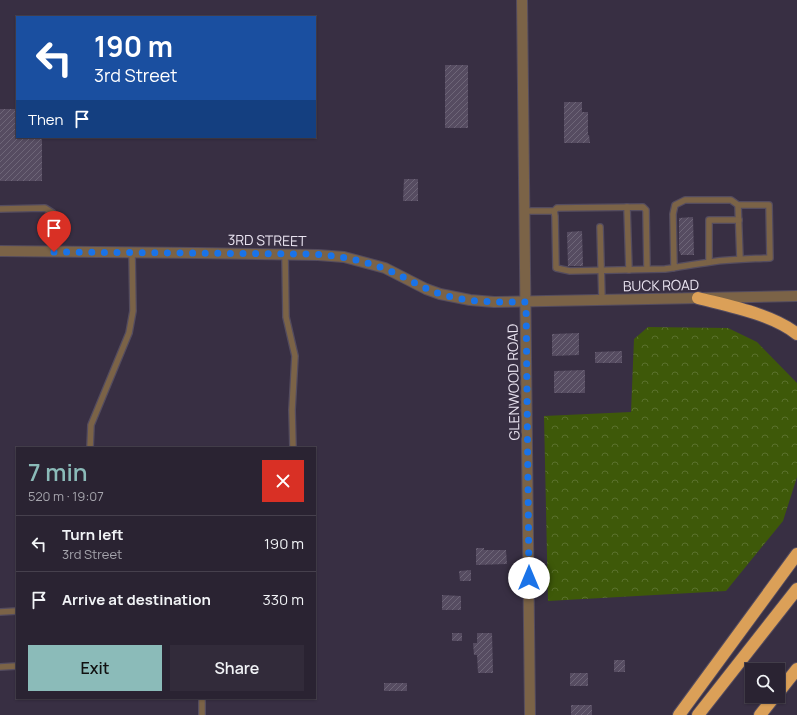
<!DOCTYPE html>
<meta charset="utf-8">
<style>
:root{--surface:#2a2332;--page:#322b3a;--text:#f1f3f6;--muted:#a5a4ac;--line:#46404d;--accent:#8bbbb9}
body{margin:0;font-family:Manrope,sans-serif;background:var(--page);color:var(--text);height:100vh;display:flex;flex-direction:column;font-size:15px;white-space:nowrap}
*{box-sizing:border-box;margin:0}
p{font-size:13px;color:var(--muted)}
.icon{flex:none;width:22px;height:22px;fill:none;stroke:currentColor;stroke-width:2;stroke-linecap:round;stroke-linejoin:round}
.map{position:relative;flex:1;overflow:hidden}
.side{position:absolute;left:16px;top:447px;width:300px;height:252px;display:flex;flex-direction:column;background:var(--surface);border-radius:0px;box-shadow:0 1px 3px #0004,0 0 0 1px var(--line)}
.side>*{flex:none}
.guide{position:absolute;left:16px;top:16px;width:300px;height:122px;border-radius:0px;box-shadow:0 1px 3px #0004,0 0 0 1px var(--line);background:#1a4fa0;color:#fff;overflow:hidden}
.controls{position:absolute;left:745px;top:663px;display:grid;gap:8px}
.controls a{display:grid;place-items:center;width:40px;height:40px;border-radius:0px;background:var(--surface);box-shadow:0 1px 3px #0004,0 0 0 1px var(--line);font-size:20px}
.pin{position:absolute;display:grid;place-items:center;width:34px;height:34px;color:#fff;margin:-41px -17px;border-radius:50% 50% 50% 0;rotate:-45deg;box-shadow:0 0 4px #0007}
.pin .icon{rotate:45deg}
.me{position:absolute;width:44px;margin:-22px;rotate:0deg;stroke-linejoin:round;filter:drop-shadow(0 0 3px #0008)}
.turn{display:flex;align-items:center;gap:14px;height:84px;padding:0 12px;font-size:18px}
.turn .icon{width:52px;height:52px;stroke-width:2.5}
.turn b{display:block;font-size:28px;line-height:34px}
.then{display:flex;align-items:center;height:38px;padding:0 12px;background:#0003;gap:8px;font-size:15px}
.round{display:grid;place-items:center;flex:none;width:42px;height:42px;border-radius:0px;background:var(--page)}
.headline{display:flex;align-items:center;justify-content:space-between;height:68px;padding:0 12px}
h1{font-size:24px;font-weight:600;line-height:30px;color:var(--accent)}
.primary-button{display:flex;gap:8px;margin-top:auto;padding:8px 12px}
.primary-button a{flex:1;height:46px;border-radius:0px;background:var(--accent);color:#111;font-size:16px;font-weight:600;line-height:46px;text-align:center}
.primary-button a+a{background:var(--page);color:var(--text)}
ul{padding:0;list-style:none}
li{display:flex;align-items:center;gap:12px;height:56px;padding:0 12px;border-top:1px solid var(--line)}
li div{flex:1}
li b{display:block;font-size:15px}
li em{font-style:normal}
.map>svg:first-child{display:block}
.forest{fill:url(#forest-crowns)}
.building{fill:url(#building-hatch)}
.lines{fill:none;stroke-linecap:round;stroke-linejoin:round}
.service-casing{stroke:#544c5f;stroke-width:8}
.tertiary-casing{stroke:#544c5f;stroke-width:12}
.motorway-casing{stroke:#544c5f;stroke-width:14}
.service{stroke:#7b6347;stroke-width:5.5}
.tertiary{stroke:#7b6347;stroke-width:10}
.motorway{stroke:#dba058;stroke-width:12}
.route{stroke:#1a73e8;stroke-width:7;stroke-dasharray:0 12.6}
.labels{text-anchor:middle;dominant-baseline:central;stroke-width:4;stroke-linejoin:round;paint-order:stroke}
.street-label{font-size:14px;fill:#eae4f1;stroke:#382f43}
</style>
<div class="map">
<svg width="797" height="715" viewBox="0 0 797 715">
<defs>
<pattern id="forest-crowns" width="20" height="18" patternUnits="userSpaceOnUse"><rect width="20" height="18" fill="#3e5909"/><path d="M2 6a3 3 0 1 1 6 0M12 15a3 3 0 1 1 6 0" fill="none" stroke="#5a712d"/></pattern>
<pattern id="building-hatch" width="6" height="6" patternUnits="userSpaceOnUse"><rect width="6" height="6" fill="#564c61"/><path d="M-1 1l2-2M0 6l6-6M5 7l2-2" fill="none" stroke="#6e6678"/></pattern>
</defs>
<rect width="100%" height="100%" fill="#382f43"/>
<polygon class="forest" points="648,327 728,328 757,342 797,383 797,477 783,521 726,591 548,601 544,416 631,412 634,339"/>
<g class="building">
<rect x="445" y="65" width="23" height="63"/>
<polygon points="564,102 582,102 582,112 588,112 588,135 589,135 590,143 564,143"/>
<polygon points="0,109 17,109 17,137 42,137 42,181 0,181"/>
<polygon points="404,179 418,179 418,201 403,201"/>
<polygon points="693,217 694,255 681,255 679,250 679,218"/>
<polygon points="582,231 583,266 568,266 567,232"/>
<polygon points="579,333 579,355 552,356 552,334"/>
<polygon points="622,351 622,363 595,363 595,352"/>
<polygon points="585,370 585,393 554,393 554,371"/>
<polygon points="476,548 484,548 484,550 506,550 507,564 476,565"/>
<polygon points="471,570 471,581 460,581 459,571"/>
<polygon points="442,595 461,596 461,610 442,610"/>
<rect x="452" y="633" width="10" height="8"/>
<polygon points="477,633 492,633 493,673 478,673 477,655 474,655 473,643 477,643"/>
<rect x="614" y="660" width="11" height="12"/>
<rect x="570" y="673" width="18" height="13"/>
<rect x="384" y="683" width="23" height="8"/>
<rect x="571" y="705" width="21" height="10"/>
</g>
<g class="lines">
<g class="service-casing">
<g id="service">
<polyline points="738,205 740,259"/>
<polyline points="627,207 629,270"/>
<polyline points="0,209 45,208 53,213 54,252"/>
<polyline points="525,211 554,211 557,208 643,207 646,210 647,269"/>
<path d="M554 211 555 216 556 268 570 271 665 269C680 267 695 264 711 262 731 259 750 259 770 258L769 205H738L731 200H685L675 205 673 214 674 268"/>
<polyline points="600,227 602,300"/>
<polyline points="285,254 286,317 295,356 292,410 293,448"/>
<polyline points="709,262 709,220 739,220"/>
<polyline points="90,448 91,425 129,333 133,311 132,252"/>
<polyline points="0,612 17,611"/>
<polyline points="0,667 17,666"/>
<polyline points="202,698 202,715"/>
</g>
</g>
<g class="tertiary-casing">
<g id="tertiary">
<polyline points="522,0 530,715"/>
<polyline points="0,251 196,253 318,255 344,257 385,268 426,289 440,294 470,300 494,302 797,296"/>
</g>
</g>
<g class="motorway-casing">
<g id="motorway">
<path d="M698 298C729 306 772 314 797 334"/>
<polyline points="778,693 797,669"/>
<polyline points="679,715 797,554"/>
<polyline points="698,715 797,589"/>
<polyline points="760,715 775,696"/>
</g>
</g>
<use href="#service" class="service"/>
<use href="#tertiary" class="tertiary"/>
<use href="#motorway" class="motorway"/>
</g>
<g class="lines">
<path class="route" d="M54 252 308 254C335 255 360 259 385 269 404 276 421 288 441 294 468 303 497 302 526 302L529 578"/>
</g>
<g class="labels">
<g class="street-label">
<text transform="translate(267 240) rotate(1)">3RD STREET</text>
<text transform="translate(661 285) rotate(-1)">BUCK ROAD</text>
<text transform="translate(513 382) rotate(-91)">GLENWOOD ROAD</text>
</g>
</g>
</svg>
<div class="controls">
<a><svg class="icon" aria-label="search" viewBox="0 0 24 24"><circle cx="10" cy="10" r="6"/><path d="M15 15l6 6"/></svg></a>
</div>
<div class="pin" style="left:54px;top:252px;background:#d93025"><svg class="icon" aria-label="arrive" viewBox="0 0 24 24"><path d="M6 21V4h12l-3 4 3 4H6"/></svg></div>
<svg class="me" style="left:529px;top:578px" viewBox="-20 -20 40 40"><circle r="19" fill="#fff"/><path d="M0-13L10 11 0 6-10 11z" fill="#1a73e8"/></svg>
<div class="guide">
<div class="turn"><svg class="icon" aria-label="left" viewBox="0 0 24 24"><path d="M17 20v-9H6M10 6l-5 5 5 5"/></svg><div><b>190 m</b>3rd Street</div></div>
<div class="then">Then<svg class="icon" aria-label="arrive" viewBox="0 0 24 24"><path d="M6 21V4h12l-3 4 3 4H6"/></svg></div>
</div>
<section class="side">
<div class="headline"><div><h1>7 min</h1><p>520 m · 19:07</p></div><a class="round" style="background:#d93025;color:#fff"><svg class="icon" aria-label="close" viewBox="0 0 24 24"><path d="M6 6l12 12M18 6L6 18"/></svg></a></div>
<ul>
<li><svg class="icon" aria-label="left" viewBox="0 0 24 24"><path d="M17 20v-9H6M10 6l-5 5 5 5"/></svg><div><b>Turn left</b><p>3rd Street</p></div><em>190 m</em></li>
<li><svg class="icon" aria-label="arrive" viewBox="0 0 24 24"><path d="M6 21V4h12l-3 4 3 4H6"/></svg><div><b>Arrive at destination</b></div><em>330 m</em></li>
</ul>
<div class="primary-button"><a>Exit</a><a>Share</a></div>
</section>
</div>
